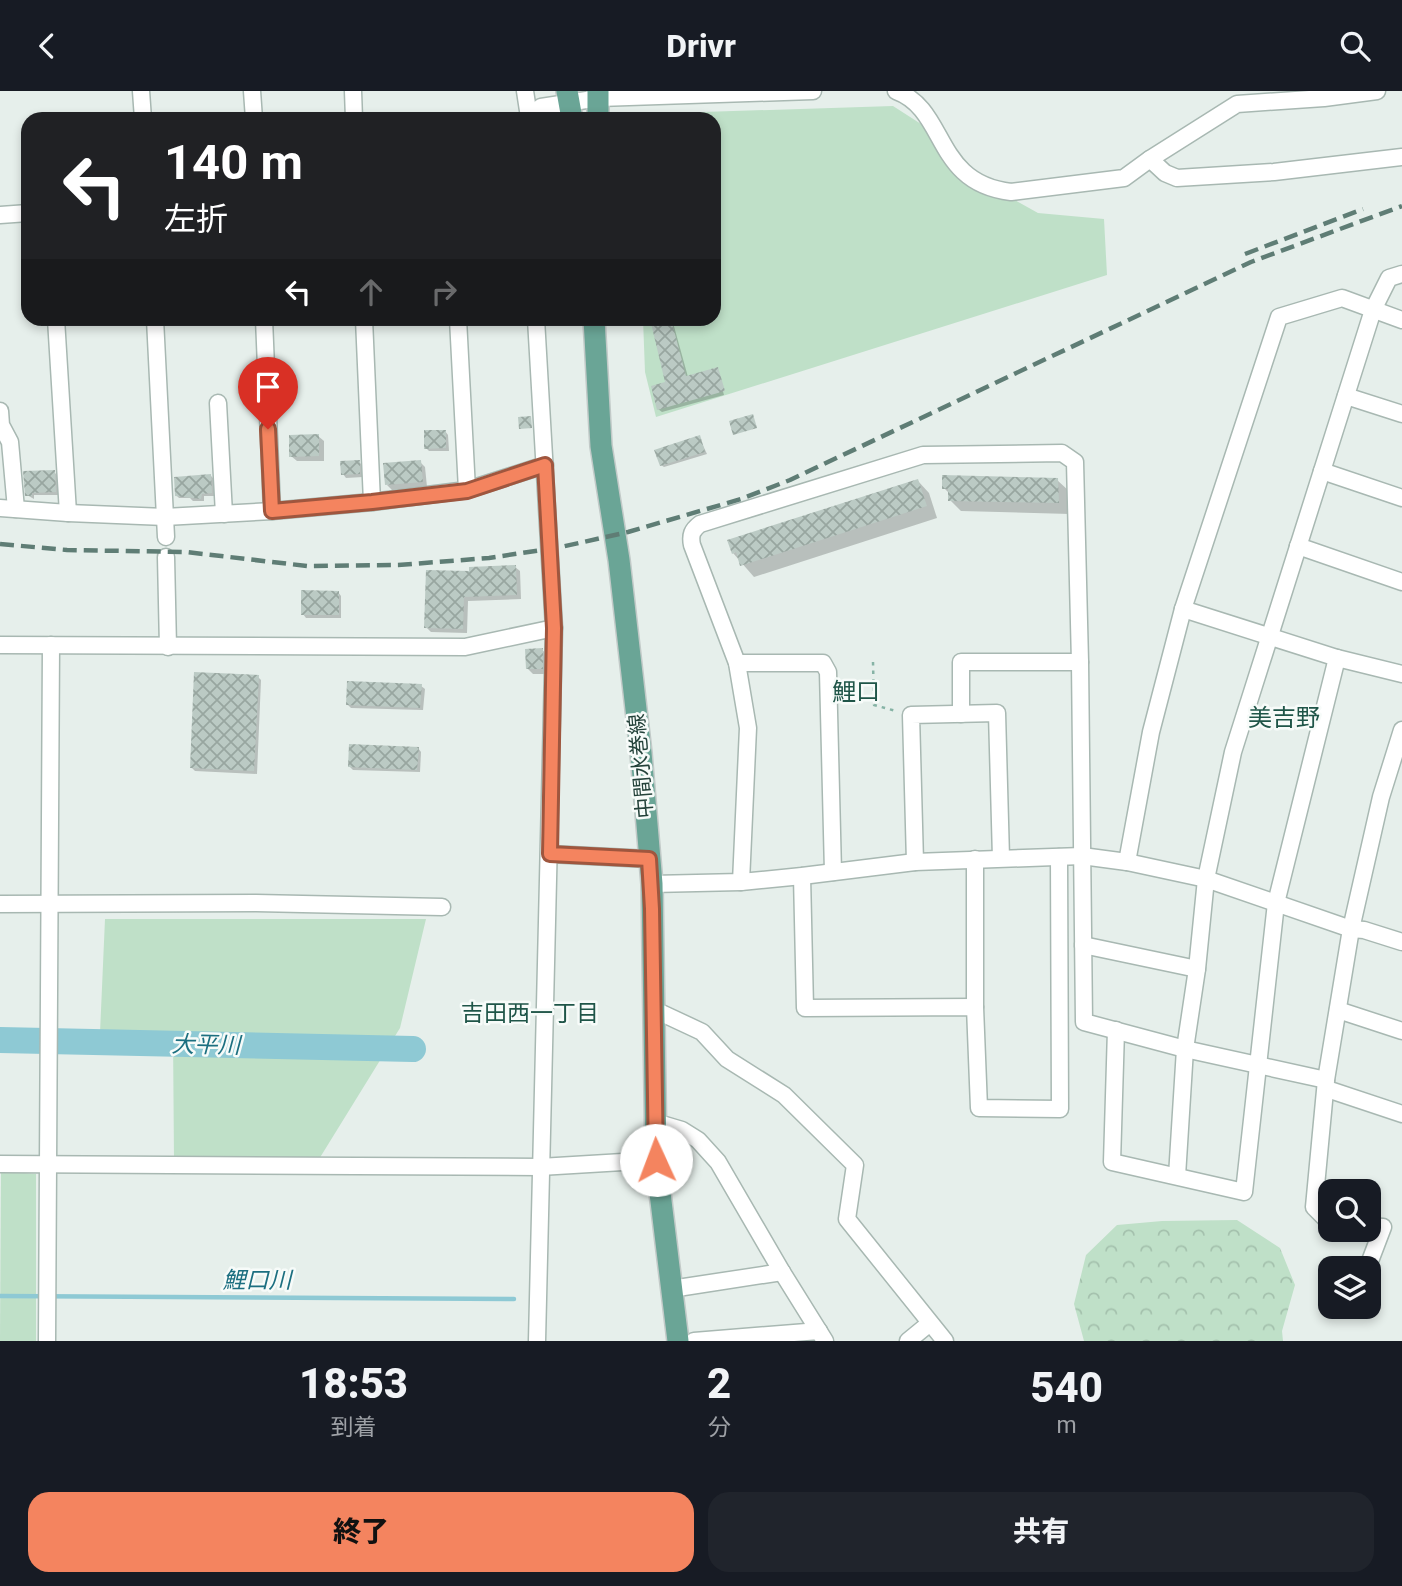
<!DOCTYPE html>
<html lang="ja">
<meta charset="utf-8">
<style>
:root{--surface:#171b24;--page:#20242c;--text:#f1f3f6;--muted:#9ea1a6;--accent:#f4845f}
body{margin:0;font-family:Roboto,"Noto Sans JP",sans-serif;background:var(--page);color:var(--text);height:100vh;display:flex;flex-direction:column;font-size:26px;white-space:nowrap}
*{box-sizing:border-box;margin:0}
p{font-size:23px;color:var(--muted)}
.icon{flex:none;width:38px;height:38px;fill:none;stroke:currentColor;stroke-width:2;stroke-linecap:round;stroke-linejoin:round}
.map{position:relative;height:1250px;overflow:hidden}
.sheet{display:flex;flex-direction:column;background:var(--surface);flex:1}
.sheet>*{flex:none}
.guide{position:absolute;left:21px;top:21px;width:700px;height:214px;border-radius:21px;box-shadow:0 4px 10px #0003;background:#202124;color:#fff;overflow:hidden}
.controls{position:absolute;left:1318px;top:1088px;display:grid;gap:14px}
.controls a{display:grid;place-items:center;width:63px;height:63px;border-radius:14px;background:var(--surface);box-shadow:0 4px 10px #0003;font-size:35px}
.pin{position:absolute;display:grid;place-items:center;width:60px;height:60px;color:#fff;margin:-72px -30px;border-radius:50% 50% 50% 0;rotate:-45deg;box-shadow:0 0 7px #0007}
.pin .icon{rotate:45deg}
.me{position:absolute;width:77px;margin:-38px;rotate:358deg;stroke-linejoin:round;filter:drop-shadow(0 0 5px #0008)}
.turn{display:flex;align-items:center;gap:24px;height:147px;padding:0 28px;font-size:32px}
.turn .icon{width:91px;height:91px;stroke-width:2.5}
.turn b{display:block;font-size:49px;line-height:60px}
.lanes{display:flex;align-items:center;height:66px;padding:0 28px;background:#0003;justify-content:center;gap:35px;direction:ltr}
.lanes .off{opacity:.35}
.eta{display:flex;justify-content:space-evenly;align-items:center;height:119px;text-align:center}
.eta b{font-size:42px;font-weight:800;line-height:49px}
.cta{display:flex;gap:14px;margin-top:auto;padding:14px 28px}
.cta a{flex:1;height:80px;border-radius:21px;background:var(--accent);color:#111;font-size:28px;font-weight:800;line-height:80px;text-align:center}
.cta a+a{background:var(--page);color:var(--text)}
header{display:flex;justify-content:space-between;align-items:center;height:91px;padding:0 28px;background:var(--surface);font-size:32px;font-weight:800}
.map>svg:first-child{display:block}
.grass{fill:#bfe0c8}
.forest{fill:url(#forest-crowns)}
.shadow{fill:#0003}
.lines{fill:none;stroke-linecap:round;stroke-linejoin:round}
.stream{stroke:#8ec9d4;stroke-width:4.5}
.river{stroke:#8ec9d4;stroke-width:26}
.building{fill:url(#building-cross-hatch)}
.minor-casing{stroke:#a8b8b2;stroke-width:19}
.major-casing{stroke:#c2cac8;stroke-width:24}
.path{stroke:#86b3a5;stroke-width:2.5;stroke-dasharray:3.5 5;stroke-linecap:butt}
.minor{stroke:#fff;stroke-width:16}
.major{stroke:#6aa596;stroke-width:21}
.rail{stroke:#5f7d75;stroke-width:4.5;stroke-dasharray:14 7;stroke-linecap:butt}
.route-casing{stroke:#9f563e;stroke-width:18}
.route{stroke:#f4845f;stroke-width:12}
.labels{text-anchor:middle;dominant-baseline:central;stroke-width:5;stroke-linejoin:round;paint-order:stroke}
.street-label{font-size:21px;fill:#24423a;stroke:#f7fbf9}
.neighbourhood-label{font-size:23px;fill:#1f5548;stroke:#f7fbf9}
.water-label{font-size:23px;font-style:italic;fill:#1c6f80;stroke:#f7fbf9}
.quarter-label{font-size:24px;fill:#1f5548;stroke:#f7fbf9}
</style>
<header><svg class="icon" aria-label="back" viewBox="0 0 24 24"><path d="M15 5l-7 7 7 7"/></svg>Drivr<svg class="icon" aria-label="search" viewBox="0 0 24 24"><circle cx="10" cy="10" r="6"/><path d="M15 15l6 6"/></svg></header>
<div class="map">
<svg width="1402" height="1250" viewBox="0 0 1402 1250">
<defs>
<pattern id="forest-crowns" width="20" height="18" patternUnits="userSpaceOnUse" patternTransform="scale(1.75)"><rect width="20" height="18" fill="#bfe0c8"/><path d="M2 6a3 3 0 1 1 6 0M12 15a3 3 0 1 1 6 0" fill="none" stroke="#a4c1ad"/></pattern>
<pattern id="building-cross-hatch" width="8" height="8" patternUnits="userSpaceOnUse" patternTransform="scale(1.75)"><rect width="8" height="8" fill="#bbcac4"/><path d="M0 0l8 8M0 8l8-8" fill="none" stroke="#98a6a0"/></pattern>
</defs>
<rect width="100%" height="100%" fill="#e6efeb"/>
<g class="grass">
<polygon points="893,15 949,51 988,94 1038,122 1104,128 1107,184 656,326 645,281 643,228 714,228 714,28 639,28 641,23"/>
<polygon points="105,828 426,828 400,937 316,1073 174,1070 173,944 100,942"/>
<polygon points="1,1080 36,1083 36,1250 0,1250"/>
</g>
<polygon class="forest" points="1237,1129 1280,1157 1295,1194 1282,1240 1283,1250 1084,1250 1074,1213 1086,1164 1117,1134 1162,1130"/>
<g class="shadow">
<polygon points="651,228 672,228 688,286 717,279 724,304 662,321 658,318 667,293"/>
<polygon points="445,340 448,344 449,360 429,360 426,357"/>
<polygon points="318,345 324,350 324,370 297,370 291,365"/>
<polygon points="699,346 707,363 664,376 661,374"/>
<polygon points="359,371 362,374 363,386 346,387 343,383"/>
<polygon points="420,371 425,376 427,396 392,399 387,394"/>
<polygon points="54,381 57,384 58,404 34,404 34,408 27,404"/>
<polygon points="211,385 214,388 214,405 204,405 204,410 193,410 190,407 179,407 177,405"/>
<polygon points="1057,389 1069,400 1070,423 961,420 950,409 950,403 944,397"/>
<polygon points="918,390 929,402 937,427 754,486 733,462"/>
<polygon points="515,476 520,480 521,508 468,510 467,542 431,541 426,536 471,482"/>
<polygon points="338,501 341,505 341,527 306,527 303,523"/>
<polygon points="542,559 548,564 547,583 533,583 528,578"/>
<polygon points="258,586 261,589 257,683 195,680 192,677"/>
<polygon points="421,595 425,598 423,619 351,617 347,613"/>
<polygon points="418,657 421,661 420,681 353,679 350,676"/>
</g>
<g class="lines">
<polyline class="stream" points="0,1205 514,1208"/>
<polyline class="river" points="0,949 413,958"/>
</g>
<g class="building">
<polygon points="650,228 671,228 686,285 718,276 725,300 657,319 651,295 665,291"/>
<polygon points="753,323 757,337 733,344 729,330"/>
<polygon points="531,325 532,337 519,338 518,326"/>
<polygon points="424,339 446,339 446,357 424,358"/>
<polygon points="319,343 319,365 289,366 289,344"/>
<polygon points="700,344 705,361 660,375 654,359"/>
<polygon points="360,369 360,383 341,384 340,370"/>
<polygon points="421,369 423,391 385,394 383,372"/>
<polygon points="55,379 56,401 32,402 32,405 25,405 23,380"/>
<polygon points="211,383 212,402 202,403 201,408 175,405 174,386"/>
<polygon points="942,384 1058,387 1059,412 948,410 948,398 942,398"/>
<polygon points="918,388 927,415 740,475 736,461 732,463 727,449"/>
<polygon points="516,474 517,504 464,506 463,538 424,537 426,479 469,480 469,476"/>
<polygon points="301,499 339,500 339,524 301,524"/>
<polygon points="543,557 543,578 526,578 525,558"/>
<polygon points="194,581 259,584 254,680 190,677"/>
<polygon points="347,590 422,593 420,617 346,614"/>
<polygon points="349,653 419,656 417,679 348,676"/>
</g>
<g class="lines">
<g class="minor-casing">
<g id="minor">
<polyline points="141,0 143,28"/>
<polyline points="252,0 254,28"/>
<polyline points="353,0 354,28"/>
<polyline points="525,0 529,26"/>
<path d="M896 0C948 19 933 92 1011 101L1124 87 1150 68 1237 13 1324 7 1377 0"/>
<polyline points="529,28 541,16 599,7 813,0"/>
<polyline points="1150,68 1165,82 1177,87 1274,81 1402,66"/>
<polyline points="0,124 28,122"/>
<polyline points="56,228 68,422"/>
<polyline points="155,228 166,446"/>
<polyline points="264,228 272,420"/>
<polyline points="364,228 372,411"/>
<polyline points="458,228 467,399"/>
<polyline points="536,228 554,537"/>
<polyline points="1346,305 1402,323"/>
<polyline points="218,312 224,423"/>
<polyline points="0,320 1,334 10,351 16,418"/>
<polyline points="1322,380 1402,407"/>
<polyline points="0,417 68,422 165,426 272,420 372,411 467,399 545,374"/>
<polyline points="1298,455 1402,491"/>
<polyline points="166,466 168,556"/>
<polyline points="1183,518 1337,567 1402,583"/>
<polyline points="0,554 465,556 554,537 537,1250"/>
<polyline points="737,572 823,572 828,581 833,781"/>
<polyline points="961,623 961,571 1080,571"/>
<polyline points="550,763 649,768"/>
<polyline points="975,768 975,916"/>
<polyline points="915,771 911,624 997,622 1001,767"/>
<polyline points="1127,771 1151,641 1183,518 1279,226 1342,207 1402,229"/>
<polyline points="802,785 805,917 975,916 979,1017 1060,1018 1059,766"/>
<path d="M741 791 748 637 737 572 692 454C690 444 692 439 700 433L923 364 1062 362 1075 371 1080 571 1084 931 1185 958 1326 989"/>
<polyline points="652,793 741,791 802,785 915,771 1082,765 1127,771 1206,788 1351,838 1364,839 1402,851"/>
<polyline points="0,813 256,812 442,816"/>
<polyline points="1083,854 1197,878"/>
<polyline points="655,919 702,941 727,968 784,1004 855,1074 847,1128 945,1250"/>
<polyline points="1338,919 1402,940"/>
<polyline points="1116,939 1112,1071 1244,1101 1276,812 1337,567"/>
<polyline points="1327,998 1402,1023"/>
<polyline points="655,1031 682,1039 698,1049 718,1071 782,1181 825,1250"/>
<polyline points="0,1073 540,1076 656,1069"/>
<polyline points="1177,1085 1185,958 1197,878 1206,788 1233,661 1373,219 1389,187 1402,183"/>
<polyline points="1330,1132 1314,1116 1326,989 1351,838 1381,706 1402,639"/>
<polyline points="1367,1178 1383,1136 1368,1135"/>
<polyline points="671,1198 782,1181"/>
<polyline points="47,1250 51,554"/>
<polyline points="694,1250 819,1240"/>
<polyline points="908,1250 930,1232"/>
</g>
</g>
<g class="major-casing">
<g id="major">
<polyline points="567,0 572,28"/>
<polyline points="598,28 598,0"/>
<polyline points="594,228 601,355 619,469 641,662 652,793 656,1069 678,1250"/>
</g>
</g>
<polyline class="path" points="873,571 874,614 896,620"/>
<use href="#minor" class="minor"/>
<use href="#major" class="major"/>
<g class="rail">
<polyline points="1245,163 1363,118"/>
<polyline points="0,453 67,459 186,461 307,475 398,474 489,467 561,456 628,441 741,408 790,389 1251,171 1402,115"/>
</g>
</g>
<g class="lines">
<g class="route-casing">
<polyline id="route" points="268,338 272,420 372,411 467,400 545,374 554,537 550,763 649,768 652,818 656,1069"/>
</g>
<use href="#route" class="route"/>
</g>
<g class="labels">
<g class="street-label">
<text transform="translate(641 675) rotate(-95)">中間水巻線</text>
</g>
<g class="neighbourhood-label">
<text x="530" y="922">吉田西一丁目</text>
</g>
<g class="water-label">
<text transform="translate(206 954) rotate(1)">大平川</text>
<text x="257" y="1189">鯉口川</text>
</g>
<g class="quarter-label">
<text x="856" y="601">鯉口</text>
<text x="1284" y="627">美吉野</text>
</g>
</g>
</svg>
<div class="controls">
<a><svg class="icon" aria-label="search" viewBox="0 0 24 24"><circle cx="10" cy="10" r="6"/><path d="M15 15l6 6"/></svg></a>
<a><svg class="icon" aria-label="layers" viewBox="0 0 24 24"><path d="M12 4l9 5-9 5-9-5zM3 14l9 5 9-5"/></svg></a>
</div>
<div class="pin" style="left:268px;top:338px;background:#d93025"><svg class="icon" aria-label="arrive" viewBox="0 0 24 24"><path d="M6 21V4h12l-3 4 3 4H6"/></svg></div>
<svg class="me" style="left:656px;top:1069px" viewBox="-20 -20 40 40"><circle r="19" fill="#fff"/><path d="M0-13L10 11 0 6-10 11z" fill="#f4845f"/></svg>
<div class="guide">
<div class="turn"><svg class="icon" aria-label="left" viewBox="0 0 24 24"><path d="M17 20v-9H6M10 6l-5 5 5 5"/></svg><div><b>140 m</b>左折</div></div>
<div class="lanes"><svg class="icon" aria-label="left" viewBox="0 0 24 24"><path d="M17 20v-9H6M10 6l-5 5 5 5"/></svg><svg class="icon off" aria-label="ahead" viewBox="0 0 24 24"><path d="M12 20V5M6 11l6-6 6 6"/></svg><svg class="icon off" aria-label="right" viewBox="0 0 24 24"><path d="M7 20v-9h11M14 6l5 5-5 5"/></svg></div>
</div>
</div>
<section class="sheet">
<div class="eta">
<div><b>18:53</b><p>到着</p></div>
<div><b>2</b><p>分</p></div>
<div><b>540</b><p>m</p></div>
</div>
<div class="cta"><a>終了</a><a>共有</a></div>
</section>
